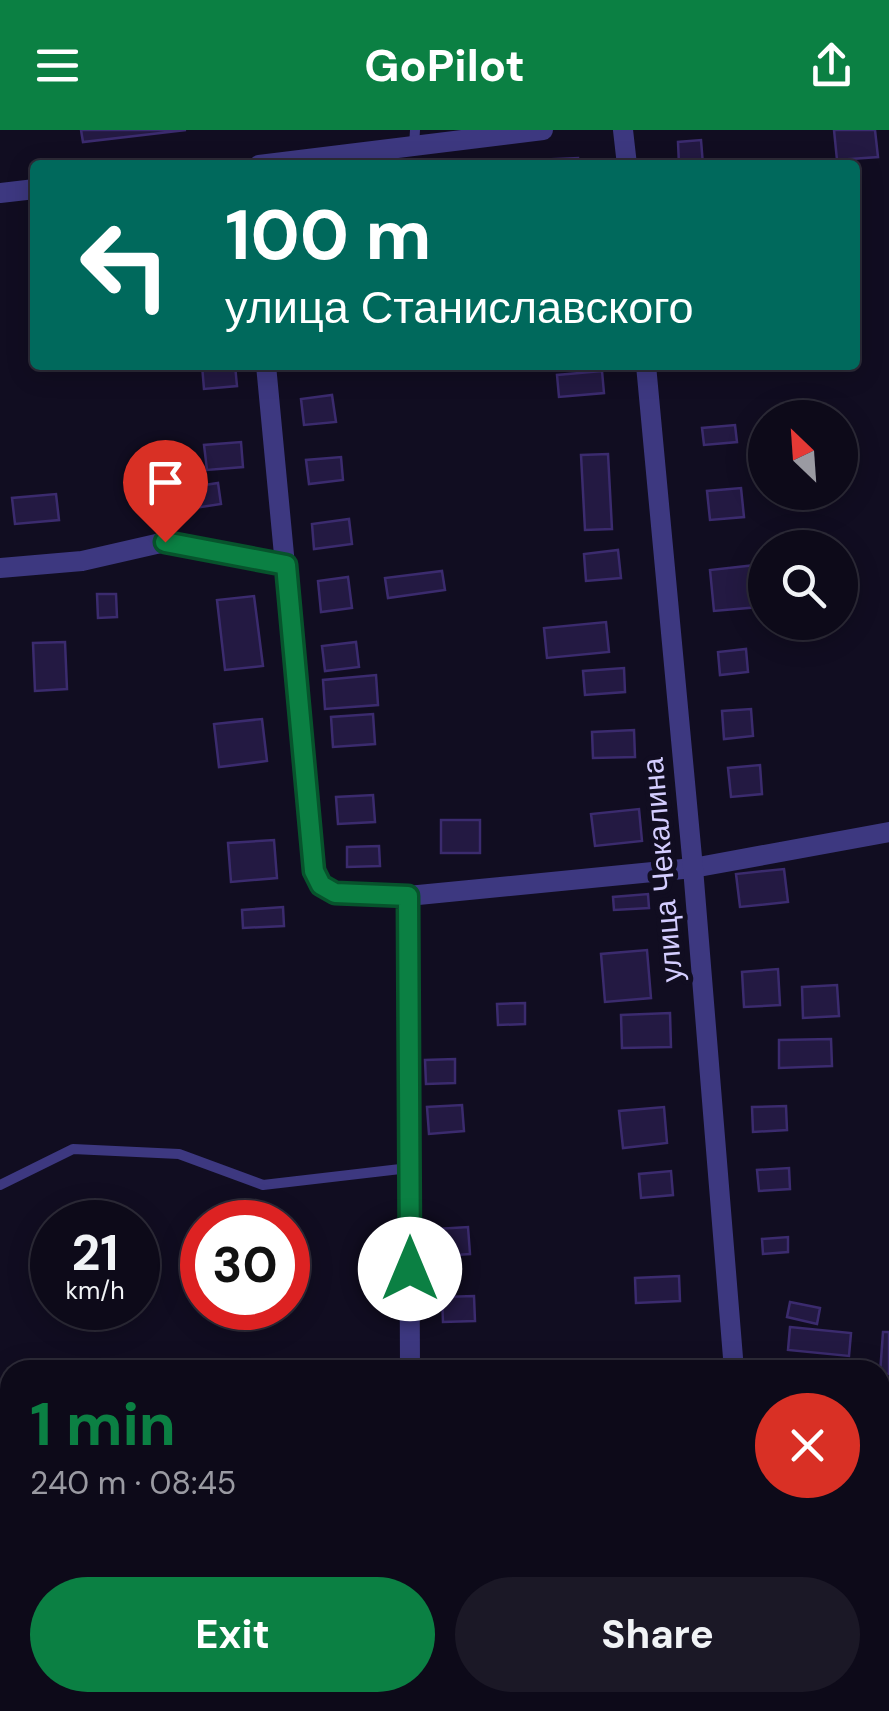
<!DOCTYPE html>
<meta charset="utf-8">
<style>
:root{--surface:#0d0a19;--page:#1b1826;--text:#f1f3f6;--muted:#9a9aa2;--line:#2d2b38;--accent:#0b8043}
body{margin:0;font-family:"DM Sans",sans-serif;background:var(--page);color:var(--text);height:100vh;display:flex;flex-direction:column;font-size:38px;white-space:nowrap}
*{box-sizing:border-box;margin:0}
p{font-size:32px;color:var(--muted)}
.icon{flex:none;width:55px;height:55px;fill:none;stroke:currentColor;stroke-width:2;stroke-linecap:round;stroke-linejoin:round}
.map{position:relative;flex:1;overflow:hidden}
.side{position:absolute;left:0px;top:1230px;width:890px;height:352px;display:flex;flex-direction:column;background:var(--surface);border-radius:30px 30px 0 0;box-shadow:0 5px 25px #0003,0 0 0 2px var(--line)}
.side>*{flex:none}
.hud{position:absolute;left:30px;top:30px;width:830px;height:210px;border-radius:10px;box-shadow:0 5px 25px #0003,0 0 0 2px var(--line);background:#00695c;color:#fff;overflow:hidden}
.needle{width:65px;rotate:335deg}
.tools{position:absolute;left:748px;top:270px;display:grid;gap:20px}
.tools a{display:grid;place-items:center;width:110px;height:110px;border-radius:50%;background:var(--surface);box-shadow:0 5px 25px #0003,0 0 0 2px var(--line);font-size:50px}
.speed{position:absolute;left:30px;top:1070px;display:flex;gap:20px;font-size:50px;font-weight:700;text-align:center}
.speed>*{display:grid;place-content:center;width:130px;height:130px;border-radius:50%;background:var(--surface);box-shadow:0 5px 25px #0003,0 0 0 2px var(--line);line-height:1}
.speed small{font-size:25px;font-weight:400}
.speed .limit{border:15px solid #d22;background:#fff;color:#111}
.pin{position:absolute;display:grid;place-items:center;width:85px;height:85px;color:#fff;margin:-102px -42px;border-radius:50% 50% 50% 0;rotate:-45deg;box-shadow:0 0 10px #0007}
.pin .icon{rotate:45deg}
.me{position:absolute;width:110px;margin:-55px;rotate:0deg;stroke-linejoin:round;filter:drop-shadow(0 0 8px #0008)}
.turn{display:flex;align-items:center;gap:35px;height:210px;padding:0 30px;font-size:45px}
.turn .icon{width:130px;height:130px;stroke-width:2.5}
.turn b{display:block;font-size:70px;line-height:85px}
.round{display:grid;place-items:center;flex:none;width:105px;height:105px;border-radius:52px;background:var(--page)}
.head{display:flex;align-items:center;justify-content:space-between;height:170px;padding:0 30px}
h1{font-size:60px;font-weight:700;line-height:75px;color:var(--accent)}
.cta{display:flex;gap:20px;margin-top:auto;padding:20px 30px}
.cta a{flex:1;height:115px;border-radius:60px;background:var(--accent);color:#fff;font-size:40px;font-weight:700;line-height:115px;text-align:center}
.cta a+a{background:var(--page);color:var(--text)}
header{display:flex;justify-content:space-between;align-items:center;height:130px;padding:0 30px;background:var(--accent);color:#fff;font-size:45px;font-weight:700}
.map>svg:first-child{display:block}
.building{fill:#231942;stroke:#3b2b6e;stroke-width:2.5}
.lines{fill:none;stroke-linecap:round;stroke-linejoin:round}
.lane{stroke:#3d3880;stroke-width:10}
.street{stroke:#3d3880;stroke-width:20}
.route-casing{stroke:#07532c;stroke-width:25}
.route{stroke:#0b8043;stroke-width:18}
.labels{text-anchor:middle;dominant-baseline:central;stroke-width:10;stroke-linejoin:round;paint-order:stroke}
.street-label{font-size:30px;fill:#d4cdff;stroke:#110d21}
</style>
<header><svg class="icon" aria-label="menu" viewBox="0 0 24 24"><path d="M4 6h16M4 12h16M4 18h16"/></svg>GoPilot<svg class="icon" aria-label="share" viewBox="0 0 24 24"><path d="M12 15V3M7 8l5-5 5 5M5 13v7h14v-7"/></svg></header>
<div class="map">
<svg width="889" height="1581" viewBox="0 0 889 1581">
<rect width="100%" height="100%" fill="#110d21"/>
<g class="building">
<polygon points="81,0 186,0 83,12"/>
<polygon points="834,0 875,0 878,27 837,30"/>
<polygon points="701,10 703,35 679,35 678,12"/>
<polygon points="578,28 578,35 535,35 535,30"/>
<polygon points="202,235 235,235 237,256 204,259"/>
<polygon points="602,241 604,263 559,267 557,245"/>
<polygon points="332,265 336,292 304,295 301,269"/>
<polygon points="735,295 737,312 704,315 702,298"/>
<polygon points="241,312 243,337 207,340 204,315"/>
<polygon points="608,324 612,399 585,400 581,325"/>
<polygon points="341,327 343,350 309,354 306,330"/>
<polygon points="218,353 221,374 168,382 165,361"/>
<polygon points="741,358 744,387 710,390 707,361"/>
<polygon points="56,364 59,390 15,394 12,368"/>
<polygon points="349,389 352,414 314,419 312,394"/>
<polygon points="618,420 621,448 586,451 584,424"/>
<polygon points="756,435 759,477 714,481 710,440"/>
<polygon points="442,441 445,460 388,468 385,448"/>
<polygon points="348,447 352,478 321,482 318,451"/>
<polygon points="97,464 116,464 117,487 98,488"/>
<polygon points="254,466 263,536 225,540 217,470"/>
<polygon points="606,492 609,522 547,528 544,498"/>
<polygon points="65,512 67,559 35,561 33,513"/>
<polygon points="356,512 359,537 325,541 322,516"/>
<polygon points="746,519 748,542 720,545 718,522"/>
<polygon points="624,538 625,562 585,565 583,541"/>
<polygon points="376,545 378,575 325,579 323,550"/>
<polygon points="751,579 753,606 724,609 722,581"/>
<polygon points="373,584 375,614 333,617 331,587"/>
<polygon points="262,589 267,631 219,637 214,594"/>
<polygon points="634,600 635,627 593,628 592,602"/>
<polygon points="760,635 762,664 731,667 728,638"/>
<polygon points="373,665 375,692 338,694 336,667"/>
<polygon points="639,679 642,711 595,716 591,684"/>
<rect x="441" y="690" width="39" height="33"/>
<polygon points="274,710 277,748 231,752 228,713"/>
<polygon points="379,716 380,736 347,737 347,717"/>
<polygon points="784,739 788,772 740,777 736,744"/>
<polygon points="648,764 649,778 614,780 613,767"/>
<polygon points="283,777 284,796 243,798 242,780"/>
<polygon points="647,820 651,868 605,872 601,824"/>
<polygon points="778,839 780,875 744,877 742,842"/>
<polygon points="837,855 839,886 803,888 802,857"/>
<polygon points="525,873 525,894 498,895 497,874"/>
<polygon points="670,883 671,917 622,918 621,885"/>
<polygon points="831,909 832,936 779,938 779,910"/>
<polygon points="455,929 455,953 426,954 425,930"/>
<polygon points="462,975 464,1001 429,1004 427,977"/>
<polygon points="786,976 787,1000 753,1002 752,977"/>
<polygon points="664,977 667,1013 623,1018 619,981"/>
<polygon points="789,1038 790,1059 759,1061 757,1040"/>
<polygon points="671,1041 673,1065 641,1068 639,1044"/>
<polygon points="468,1097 470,1124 439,1126 437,1099"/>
<polygon points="788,1107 788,1122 763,1124 762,1109"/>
<polygon points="679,1146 680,1171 636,1173 635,1148"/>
<polygon points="474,1166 475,1191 443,1192 442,1167"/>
<polygon points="790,1172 820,1178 817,1194 787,1187"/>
<polygon points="790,1197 851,1203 849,1226 788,1220"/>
<polygon points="883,1202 889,1202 889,1244 880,1244"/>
</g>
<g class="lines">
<g class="lane">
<polyline points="414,16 415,0"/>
<polyline points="0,1055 73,1019 179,1024 263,1055 409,1038"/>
</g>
<g class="street">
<polyline points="623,0 627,35"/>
<polyline points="259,35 543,0"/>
<polyline points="0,63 35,59"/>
<polyline points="266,235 314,741 321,755 335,763 408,766 693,738 889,702"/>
<polyline points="646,235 693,738 734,1240"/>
<polyline points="0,438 82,431 165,412 286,435"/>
<polyline points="408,766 410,1240"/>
<polyline points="761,1572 762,1581"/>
</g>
</g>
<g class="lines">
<g class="route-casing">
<polyline id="route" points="165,412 286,435 314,741 321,755 335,763 408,766 410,1139"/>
</g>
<use href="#route" class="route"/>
</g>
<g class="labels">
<g class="street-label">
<text transform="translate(662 740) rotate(-95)">улица Чекалина</text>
</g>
</g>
</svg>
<div class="tools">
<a><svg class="needle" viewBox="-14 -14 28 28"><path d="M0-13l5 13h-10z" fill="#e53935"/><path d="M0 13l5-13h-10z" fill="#9a9aa2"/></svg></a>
<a><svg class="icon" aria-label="search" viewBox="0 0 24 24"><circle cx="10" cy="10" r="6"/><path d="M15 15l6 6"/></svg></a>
</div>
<div class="speed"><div>21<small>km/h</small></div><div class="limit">30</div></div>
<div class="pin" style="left:165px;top:412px;background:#d93025"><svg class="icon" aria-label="arrive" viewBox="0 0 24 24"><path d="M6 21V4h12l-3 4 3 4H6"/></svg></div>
<svg class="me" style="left:410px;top:1139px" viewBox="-20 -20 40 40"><circle r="19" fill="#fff"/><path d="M0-13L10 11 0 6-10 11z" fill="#0b8043"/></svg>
<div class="hud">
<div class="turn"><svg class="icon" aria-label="left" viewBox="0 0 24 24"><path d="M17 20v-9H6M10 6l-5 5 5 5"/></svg><div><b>100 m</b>улица Станиславского</div></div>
</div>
<section class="side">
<div class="head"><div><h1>1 min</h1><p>240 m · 08:45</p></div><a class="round" style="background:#d93025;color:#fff"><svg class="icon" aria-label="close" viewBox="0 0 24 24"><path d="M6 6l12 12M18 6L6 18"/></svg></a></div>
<div class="cta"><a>Exit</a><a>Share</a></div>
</section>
</div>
